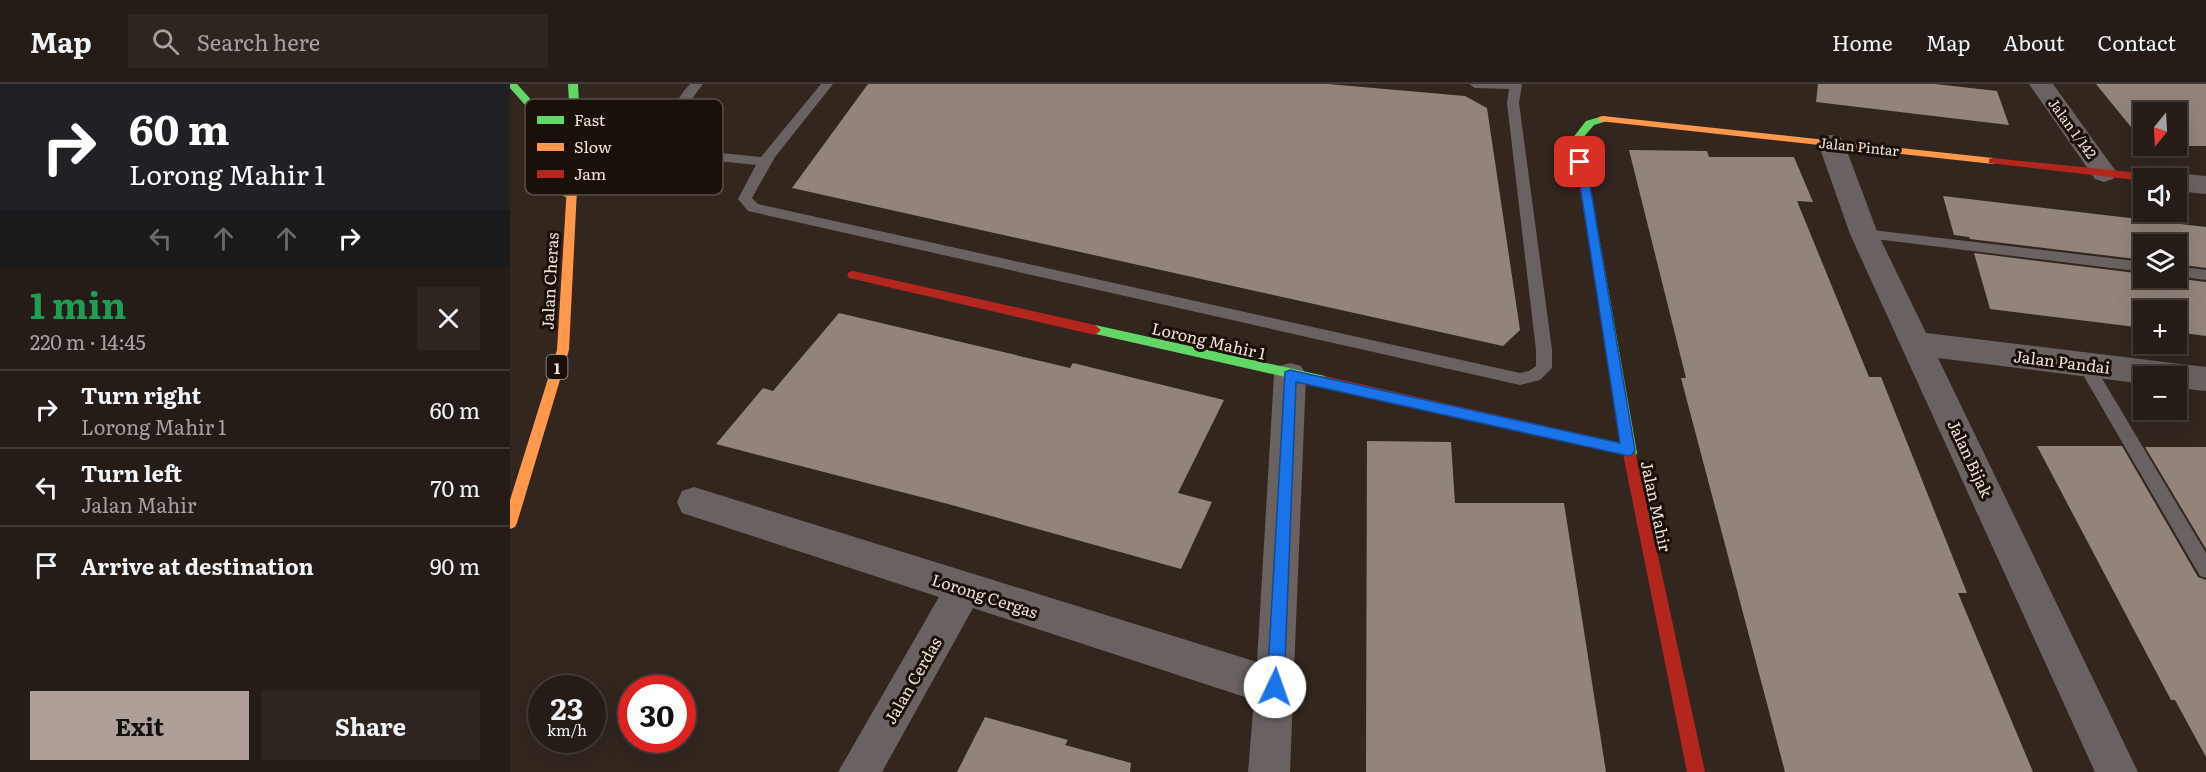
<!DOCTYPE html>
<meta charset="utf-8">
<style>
:root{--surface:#261c17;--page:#2e2520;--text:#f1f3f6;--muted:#a4a1a1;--line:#423a36;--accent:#aea098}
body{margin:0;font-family:Literata,serif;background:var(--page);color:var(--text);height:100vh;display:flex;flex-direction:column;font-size:22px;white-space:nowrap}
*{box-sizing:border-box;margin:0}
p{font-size:20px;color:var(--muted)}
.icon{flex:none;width:33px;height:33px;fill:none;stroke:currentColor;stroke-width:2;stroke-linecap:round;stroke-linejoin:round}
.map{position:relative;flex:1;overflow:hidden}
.drawer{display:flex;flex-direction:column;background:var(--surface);width:510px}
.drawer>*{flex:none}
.hud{background:#202124;color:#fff;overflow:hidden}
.needle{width:39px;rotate:198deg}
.tools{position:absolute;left:1623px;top:18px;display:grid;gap:12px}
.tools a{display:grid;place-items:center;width:54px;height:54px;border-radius:0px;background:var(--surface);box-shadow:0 6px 24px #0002,0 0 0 2px var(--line);font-size:30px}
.speed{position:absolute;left:18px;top:591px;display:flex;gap:12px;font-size:30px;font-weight:700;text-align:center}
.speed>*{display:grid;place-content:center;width:78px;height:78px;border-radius:50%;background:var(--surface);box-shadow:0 6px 24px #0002,0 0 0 2px var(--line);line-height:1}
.speed small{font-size:15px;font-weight:400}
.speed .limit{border:9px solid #d22;background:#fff;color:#111}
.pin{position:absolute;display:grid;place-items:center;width:51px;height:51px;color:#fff;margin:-26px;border-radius:12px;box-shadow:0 3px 9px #0006}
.me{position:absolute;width:66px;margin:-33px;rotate:3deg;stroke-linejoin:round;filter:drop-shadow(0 0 4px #0008)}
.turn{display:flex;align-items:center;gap:21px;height:126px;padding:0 30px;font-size:27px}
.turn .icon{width:78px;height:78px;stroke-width:2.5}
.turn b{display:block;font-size:42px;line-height:51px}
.lanes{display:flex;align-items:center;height:57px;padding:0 30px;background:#0003;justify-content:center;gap:30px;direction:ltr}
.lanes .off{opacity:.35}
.round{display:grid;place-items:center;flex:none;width:63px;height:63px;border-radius:0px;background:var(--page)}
.head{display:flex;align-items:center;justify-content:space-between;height:102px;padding:0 30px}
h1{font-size:36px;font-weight:700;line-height:45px;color:#1e9e55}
.button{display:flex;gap:12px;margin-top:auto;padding:12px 30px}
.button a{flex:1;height:69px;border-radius:0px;background:var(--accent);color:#111;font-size:24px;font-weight:700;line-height:69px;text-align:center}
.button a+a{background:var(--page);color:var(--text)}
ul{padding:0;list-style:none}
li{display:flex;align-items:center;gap:18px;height:78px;padding:0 30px;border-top:2px solid var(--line)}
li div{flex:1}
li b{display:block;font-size:22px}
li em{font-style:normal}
header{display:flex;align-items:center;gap:36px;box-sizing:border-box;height:84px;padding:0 30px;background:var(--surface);border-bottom:2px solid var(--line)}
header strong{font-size:28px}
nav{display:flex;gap:33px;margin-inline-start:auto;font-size:21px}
.search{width:420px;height:54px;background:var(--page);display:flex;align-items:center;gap:15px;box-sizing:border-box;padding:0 21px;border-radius:0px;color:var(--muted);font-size:22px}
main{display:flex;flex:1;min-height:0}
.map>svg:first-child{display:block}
.building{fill:#93847b}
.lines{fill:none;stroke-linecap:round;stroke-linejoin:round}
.lane{fill:#696260;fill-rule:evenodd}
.street{fill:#696260;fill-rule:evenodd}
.fast{fill:#63d668;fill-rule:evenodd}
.slow{fill:#ff974d;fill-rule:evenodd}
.jam{fill:#b3261e;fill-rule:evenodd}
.route{fill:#1a73e8;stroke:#114b97;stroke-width:1.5}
.labels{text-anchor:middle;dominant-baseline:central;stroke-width:6;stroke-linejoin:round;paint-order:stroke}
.far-street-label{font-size:14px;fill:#f1e2d9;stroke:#1a100a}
.shield{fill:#1a100a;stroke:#b0a39b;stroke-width:1.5}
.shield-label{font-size:15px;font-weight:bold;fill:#f1e2d9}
.street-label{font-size:16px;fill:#f1e2d9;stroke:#1a100a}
.key{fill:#1a100a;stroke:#5a4f48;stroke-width:1.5}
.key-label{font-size:16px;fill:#f1e2d9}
</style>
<header>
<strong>Map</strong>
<div class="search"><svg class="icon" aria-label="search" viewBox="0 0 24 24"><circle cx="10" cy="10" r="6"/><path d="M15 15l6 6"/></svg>Search here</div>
<nav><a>Home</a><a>Map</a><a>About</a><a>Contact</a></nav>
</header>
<main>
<section class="drawer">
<div class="hud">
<div class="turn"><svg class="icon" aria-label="right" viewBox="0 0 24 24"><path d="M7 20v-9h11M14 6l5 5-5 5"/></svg><div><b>60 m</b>Lorong Mahir 1</div></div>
<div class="lanes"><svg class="icon off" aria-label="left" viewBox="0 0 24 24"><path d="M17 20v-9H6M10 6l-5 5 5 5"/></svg><svg class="icon off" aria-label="ahead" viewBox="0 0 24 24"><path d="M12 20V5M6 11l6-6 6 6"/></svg><svg class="icon off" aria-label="ahead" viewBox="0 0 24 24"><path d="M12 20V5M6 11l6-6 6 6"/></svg><svg class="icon" aria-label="right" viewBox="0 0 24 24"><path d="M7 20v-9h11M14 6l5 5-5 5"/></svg></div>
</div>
<div class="head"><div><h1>1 min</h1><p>220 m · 14:45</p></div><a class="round"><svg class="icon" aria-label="close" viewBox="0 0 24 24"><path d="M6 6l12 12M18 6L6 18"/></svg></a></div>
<ul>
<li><svg class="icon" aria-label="right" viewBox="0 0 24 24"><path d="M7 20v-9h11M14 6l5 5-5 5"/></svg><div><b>Turn right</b><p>Lorong Mahir 1</p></div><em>60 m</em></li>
<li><svg class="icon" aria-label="left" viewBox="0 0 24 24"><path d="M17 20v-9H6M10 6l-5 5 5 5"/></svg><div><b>Turn left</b><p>Jalan Mahir</p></div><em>70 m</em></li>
<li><svg class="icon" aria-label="arrive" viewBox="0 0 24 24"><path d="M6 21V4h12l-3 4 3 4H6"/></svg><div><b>Arrive at destination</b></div><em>90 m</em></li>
</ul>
<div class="button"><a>Exit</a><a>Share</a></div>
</section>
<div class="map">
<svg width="1696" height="688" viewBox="0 0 1696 688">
<rect width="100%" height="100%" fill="#32261f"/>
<g class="building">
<polygon points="358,0 818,0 955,12 977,24 1010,246 993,262 282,104"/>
<polygon points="1308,0 1425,0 1487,7 1499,41 1306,18"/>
<polygon points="1586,0 1696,0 1696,62 1636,62 1666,62 1666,28 1634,28 1634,59"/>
<polygon points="1119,66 1197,67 1199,73 1284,73 1303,118 1287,117 1359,293 1371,293 1457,509 1448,509 1523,688 1275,688 1171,294 1176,294"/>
<polygon points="1433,112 1696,143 1696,184 1666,180 1666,160 1634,160 1634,176 1460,155 1459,153 1444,151"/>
<polygon points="1464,169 1634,190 1634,194 1664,194 1696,198 1696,252 1666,248 1666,226 1634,226 1634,244 1480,225"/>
<polygon points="329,229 560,284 563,279 714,316 668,409 702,418 671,485 438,420 206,360 253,304 263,307"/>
<polygon points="857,357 941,358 945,419 1054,419 1096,688 856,688"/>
<polygon points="1527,362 1612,362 1688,493 1696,496 1696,673 1665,616 1661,616"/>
<polygon points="1635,363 1696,363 1696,465"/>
<polygon points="475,633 558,656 555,661 621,679 620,688 447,688"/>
</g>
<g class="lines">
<g class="lane">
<path d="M180 0H193C178 19 167 35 177 61L191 67 251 73 311 0H323L265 73 242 114 248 120 1010 289 1019 287 1026 282V266L997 19 999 5 965 4 959 0H1012L1009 19 1042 266V284L1030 296 1010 301 238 127 228 115 246 81 189 75 165 63C156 39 163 18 180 0Z"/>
<polygon points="1354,145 1634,178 1634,188 1349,153 1349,147"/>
<polygon points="1666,182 1696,186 1696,196 1666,192"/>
<polygon points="1575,274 1581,276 1696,469 1696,494 1690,492 1569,284 1567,280"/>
</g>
<g class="street">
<polygon points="1519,0 1543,0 1607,89 1603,95 1594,98 1585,95"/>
<polygon points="1321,51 1330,53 1334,59 1368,150 1416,249 1696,283 1696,307 1666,304 1666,292 1634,292 1634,300 1428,274 1628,688 1585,688 1340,150 1308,59 1312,53"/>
<polygon points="1666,89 1696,92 1696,110 1666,107 1666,94 1655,94"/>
<polygon points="780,279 791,282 796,291 780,688 738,688 744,616 463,524 372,688 328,688 429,513 172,429 167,418 172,407 184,403 747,578 764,291 769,282"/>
</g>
<g class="fast">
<polygon points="0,0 7,0 32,28 60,109 59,112 55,113 50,109 22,29 0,4"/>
<polygon points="58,0 68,0 70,37 68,85 63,88 58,85 60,37"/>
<polygon points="1093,32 1097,33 1097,37 1084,41 1072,55 1127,369 1125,373 1115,373 1113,369 1062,55 1076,37"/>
<polygon points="585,241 815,292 821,297 815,302 581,249 579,246"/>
</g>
<g class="slow">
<polygon points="1093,32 1483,74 1488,77 1483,80 1089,37 1089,33"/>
<polygon points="63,82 68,85 59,266 7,439 5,443 0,445 0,416 47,266 58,85"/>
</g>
<g class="jam">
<polygon points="1483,74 1641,90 1646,94 1634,94 1634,97 1479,79 1479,75"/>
<polygon points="343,187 585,241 591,246 585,251 339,194 337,191 339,188"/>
<polygon points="815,292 1124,362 1195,688 1177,688 1113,370 815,302 809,297"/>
</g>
</g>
<polygon class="route" points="1066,75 1076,78 1125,366 1123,370 1119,372 786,298 774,603 771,609 765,611 760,609 757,603 775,288 780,286 1110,359"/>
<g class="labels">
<g class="far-street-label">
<text transform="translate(1563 44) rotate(54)">Jalan 1/142</text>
<text transform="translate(1349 62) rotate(6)">Jalan Pintar</text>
</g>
<rect class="shield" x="36.5" y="271" width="21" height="24" rx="4.5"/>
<g class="shield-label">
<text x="47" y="283">1</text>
</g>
<g class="street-label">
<text transform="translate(39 197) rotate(-87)">Jalan Cheras</text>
<text transform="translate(699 256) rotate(13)">Lorong Mahir 1</text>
<text transform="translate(1552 277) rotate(7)">Jalan Pandai</text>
<text transform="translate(1461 374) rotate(65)">Jalan Bijak</text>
<text transform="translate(1147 422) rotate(78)">Jalan Mahir</text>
<text transform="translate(475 511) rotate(18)">Lorong Cergas</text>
<text transform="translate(402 596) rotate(-60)">Jalan Cerdas</text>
</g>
</g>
<rect x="15" y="15" width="198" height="96" rx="9" class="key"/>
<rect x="27" y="32" width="27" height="8" fill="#63d668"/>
<rect x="27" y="59" width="27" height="8" fill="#ff974d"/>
<rect x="27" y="86" width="27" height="8" fill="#b3261e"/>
<g class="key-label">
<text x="64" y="42">Fast</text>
<text x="64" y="69">Slow</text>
<text x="64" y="96">Jam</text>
</g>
</svg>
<div class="tools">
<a><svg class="needle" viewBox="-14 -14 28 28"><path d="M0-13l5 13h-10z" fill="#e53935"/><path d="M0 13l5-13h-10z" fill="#a4a1a1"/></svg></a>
<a><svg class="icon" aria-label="sound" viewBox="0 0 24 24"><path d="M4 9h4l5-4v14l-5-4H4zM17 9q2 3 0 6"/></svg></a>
<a><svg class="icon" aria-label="layers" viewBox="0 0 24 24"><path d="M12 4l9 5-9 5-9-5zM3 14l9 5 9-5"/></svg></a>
<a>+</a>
<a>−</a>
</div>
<div class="speed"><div>23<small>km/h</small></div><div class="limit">30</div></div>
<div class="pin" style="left:1070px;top:78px;background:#d93025"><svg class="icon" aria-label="arrive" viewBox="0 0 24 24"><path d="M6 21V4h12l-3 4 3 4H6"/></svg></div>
<svg class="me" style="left:765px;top:603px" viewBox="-20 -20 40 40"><circle r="19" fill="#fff"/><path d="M0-13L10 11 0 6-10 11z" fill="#1a73e8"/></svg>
</div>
</main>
